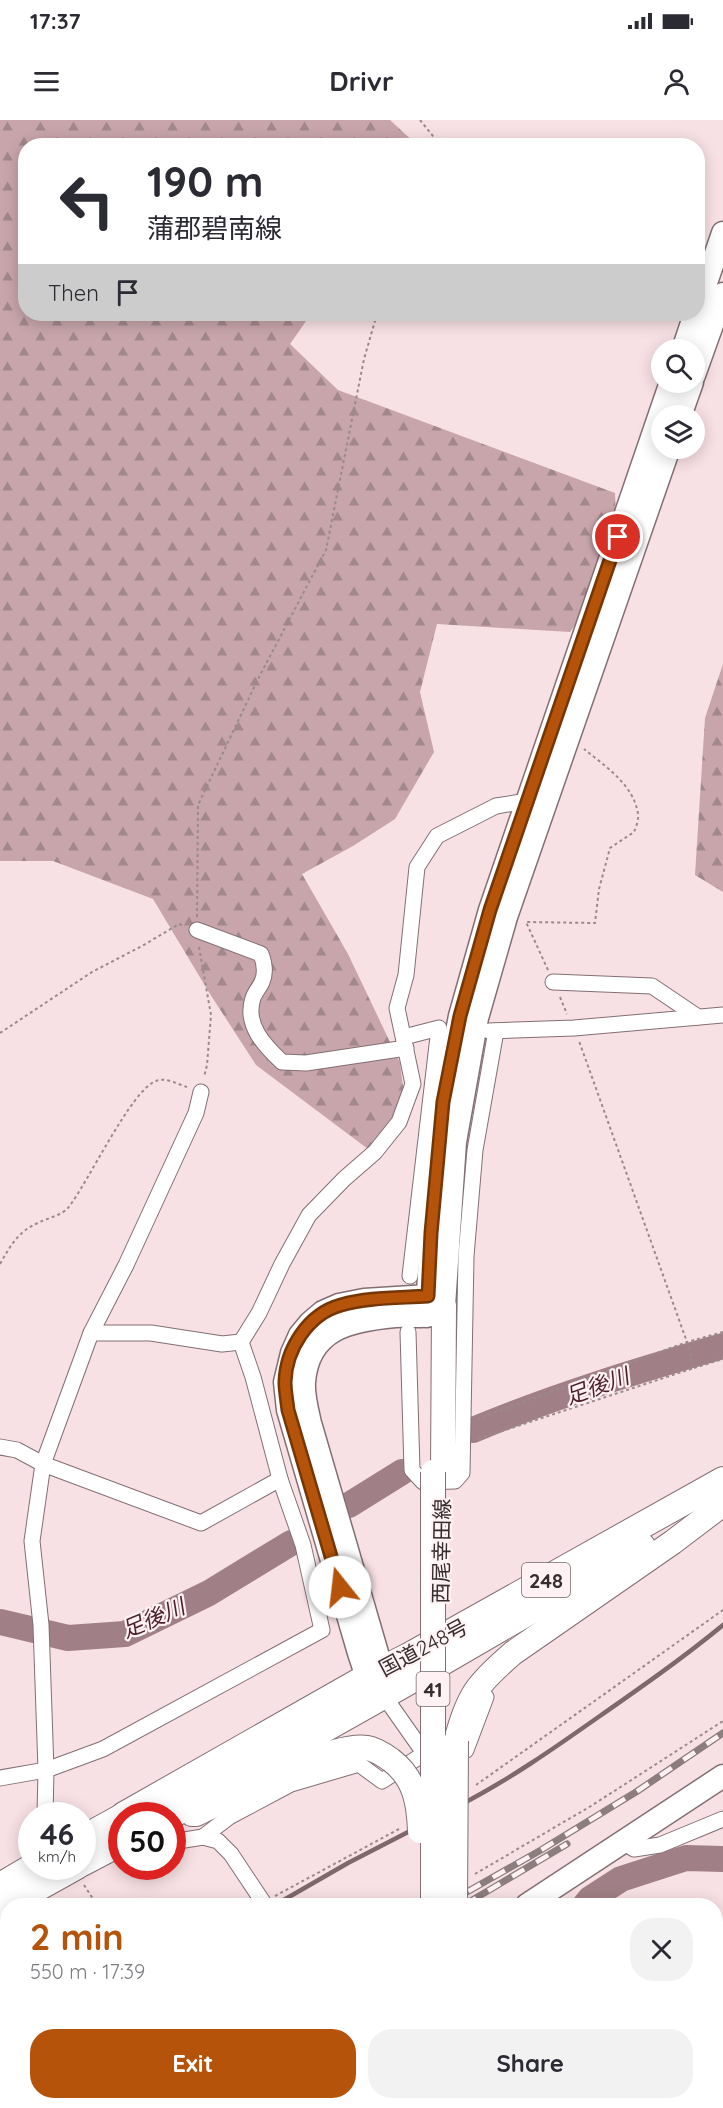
<!DOCTYPE html>
<meta charset="utf-8">
<style>
:root{--surface:#fff;--page:#f2f2f3;--text:#2b2b33;--muted:#7c7c81;--accent:#b45309}
body{margin:0;font-family:Quicksand,"Noto Sans JP",sans-serif;background:var(--page);color:var(--text);height:100vh;display:flex;flex-direction:column;font-size:22px;white-space:nowrap}
*{box-sizing:border-box;margin:0}
p{font-size:20px;color:var(--muted)}
.icon{flex:none;width:33px;height:33px;fill:none;stroke:currentColor;stroke-width:2;stroke-linecap:round;stroke-linejoin:round}
.map{position:relative;flex:1;overflow:hidden}
.drawer{position:absolute;left:0px;top:1778px;width:723px;height:212px;display:flex;flex-direction:column;background:var(--surface);border-radius:24px 24px 0 0;box-shadow:0 3px 15px #0003}
.drawer>*{flex:none}
.top-card{position:absolute;left:18px;top:18px;width:687px;height:183px;border-radius:24px;box-shadow:0 3px 15px #0003;background:#fff;color:var(--text);overflow:hidden}
.buttons{position:absolute;left:651px;top:219px;display:grid;gap:12px}
.buttons a{display:grid;place-items:center;width:54px;height:54px;border-radius:50%;background:var(--surface);box-shadow:0 3px 15px #0003;font-size:30px}
.speed{position:absolute;left:18px;top:1682px;display:flex;gap:12px;font-size:30px;font-weight:700;text-align:center}
.speed>*{display:grid;place-content:center;width:78px;height:78px;border-radius:50%;background:var(--surface);box-shadow:0 3px 15px #0003;line-height:1}
.speed small{font-size:15px;font-weight:400}
.speed .limit{border:9px solid #d22;background:#fff;color:#111}
.pin{position:absolute;display:grid;place-items:center;width:51px;height:51px;color:#fff;margin:-26px;border:3px solid #fff;border-radius:50%;box-shadow:0 2px 6px #0007}
.me{position:absolute;width:66px;margin:-33px;rotate:344deg;stroke-linejoin:round;filter:drop-shadow(0 0 4px #0008)}
.turn{display:flex;align-items:center;gap:21px;height:126px;padding:0 30px;font-size:27px}
.turn .icon{width:78px;height:78px;stroke-width:2.5}
.turn b{display:block;font-size:42px;line-height:51px}
.then{display:flex;align-items:center;height:57px;padding:0 30px;background:#0003;gap:12px;font-size:22px}
.round{display:grid;place-items:center;flex:none;width:63px;height:63px;border-radius:24px;background:var(--page)}
.head{display:flex;align-items:center;justify-content:space-between;height:102px;padding:0 30px}
h1{font-size:36px;font-weight:700;line-height:45px;color:var(--accent)}
.cta{display:flex;gap:12px;margin-top:auto;padding:12px 30px}
.cta a{flex:1;height:69px;border-radius:24px;background:var(--accent);color:#fff;font-size:24px;font-weight:700;line-height:69px;text-align:center}
.cta a+a{background:var(--page);color:var(--text)}
.status{display:flex;justify-content:space-between;align-items:center;height:42px;padding:0 30px;background:var(--surface);direction:ltr}
.status svg{height:16px;fill:currentColor}
header{display:flex;justify-content:space-between;align-items:center;height:78px;padding:0 30px;background:var(--surface);font-size:27px;font-weight:700}
.map>svg:first-child{display:block}
.forest{fill:url(#forest-firs)}
.lines{fill:none;stroke-linecap:round;stroke-linejoin:round}
.stream{stroke:#80676c;stroke-width:4.5}
.river{stroke:#a08086;stroke-width:26}
.minor-casing{stroke:#836f73;stroke-width:17}
.secondary-casing{stroke:#836f73;stroke-width:25}
.primary-casing{stroke:#836f73;stroke-width:26}
.trunk-casing{stroke:#836f73;stroke-width:28}
.path{stroke:#9a8a8c;stroke-width:2;stroke-dasharray:3 3;stroke-linecap:butt}
.minor{stroke:#fff;stroke-width:15}
.secondary{stroke:#fff;stroke-width:22}
.primary{stroke:#fff;stroke-width:24}
.trunk{stroke:#fff;stroke-width:26}
.rail-casing{stroke:#8c7d7f;stroke-width:7}
.rail{stroke:#fff1f4;stroke-width:4.5;stroke-dasharray:14;stroke-linecap:butt}
.primary-bridge-casing{stroke:#836f73;stroke-width:26;stroke-linecap:butt}
.primary-bridge{stroke:#fff;stroke-width:24}
.route-casing{stroke:#753606;stroke-width:15}
.route{stroke:#b45309;stroke-width:10}
.labels{text-anchor:middle;dominant-baseline:central;stroke-width:4.5;stroke-linejoin:round;paint-order:stroke}
.shield{fill:#fff1f4;stroke:#726869;stroke-width:1.5}
.shield-label{font-size:20px;font-weight:bold;fill:#352d2e}
.street-label{font-size:21px;fill:#352d2e;stroke:#fff1f4}
.water-label{font-size:22px;font-style:italic;fill:#4c1e2a;stroke:#fff1f4}
</style>
<div class="status"><b>17:37</b><svg viewBox="0 0 49 12"><path d="M0 12V9h3v3zM5 12V6h3v6zM10 12V3h3v9zM15 12V0h3v12zM26 1h20v11H26zM47 4h2v5h-2z"/></svg></div>
<header><svg class="icon" aria-label="menu" viewBox="0 0 24 24"><path d="M4 6h16M4 12h16M4 18h16"/></svg>Drivr<svg class="icon" aria-label="person" viewBox="0 0 24 24"><circle cx="12" cy="8" r="4"/><path d="M4 21q1-7 8-7t8 7"/></svg></header>
<div class="map">
<svg width="723" height="1988" viewBox="0 0 723 1988">
<defs>
<pattern id="forest-firs" width="22" height="20" patternUnits="userSpaceOnUse" patternTransform="scale(1.5)"><rect width="22" height="20" fill="#c7a5ab"/><path d="M5 1l3.5 6h-7zM16 11l3.5 6h-7z" fill="#a2878c"/></pattern>
</defs>
<rect width="100%" height="100%" fill="#f8e1e5"/>
<g class="forest">
<polygon points="0,0 390,0 417,25 26,26 26,194 311,194 290,224 338,270 615,373 618,448 570,512 437,504 420,572 434,632 395,699 353,726 302,754 348,834 400,943 406,990 368,1029 256,945 210,874 153,779 53,741 0,741"/>
<polygon points="723,544 723,772 695,755 705,598"/>
</g>
<g class="lines">
<g class="stream">
<path d="M462 1684C510 1659 553 1629 597 1598 640 1568 683 1538 723 1505"/>
<polyline points="275,1785 348,1743 412,1710"/>
<polyline points="0,1936 8,1932"/>
</g>
<g class="river">
<path d="M473 1310C554 1276 639 1250 723 1226"/>
<polyline points="349,1385 402,1352"/>
<polyline points="0,1502 68,1518 125,1514 209,1473 291,1423"/>
<polyline points="585,1785 590,1779 621,1759 686,1738 723,1739"/>
<polyline points="346,1988 352,1982"/>
</g>
<g class="minor-casing">
<g id="minor">
<path d="M197 810 261 834C264 842 266 853 262 862 260 867 255 872 253 878 244 905 265 926 282 942L306 943 406 928"/>
<polyline points="553,862 652,866 698,897"/>
<polyline points="489,911 574,908 723,895"/>
<polyline points="404,917 439,908 410,1156"/>
<polyline points="408,1212 412,1350 423,1362 455,1361 462,1353 466,1136 475,1030 496,911"/>
<polyline points="91,1213 151,1213 222,1224 241,1222 259,1193 282,1144 309,1095 344,1059 375,1032 399,1002 413,964 397,888 406,855 417,747 437,716 496,686 527,681"/>
<polyline points="0,1327 17,1330 43,1344 201,1403 280,1359"/>
<polyline points="384,1576 429,1640"/>
<polyline points="0,1658 46,1650 103,1629 322,1510 303,1425 280,1359 253,1257 241,1222"/>
<polyline points="45,1695 46,1650 41,1505 32,1421 43,1344 91,1213 126,1145 196,993 201,972"/>
<polyline points="203,1717 229,1697 291,1664 359,1644 382,1661 425,1633 466,1630 486,1577"/>
<polyline points="172,1722 203,1717 218,1721 231,1734 263,1782"/>
<polyline points="623,1722 634,1729 660,1725 723,1699"/>
<polyline points="716,1942 719,1936 723,1934"/>
<polyline points="677,1988 685,1982"/>
</g>
</g>
<g class="secondary-casing">
<g id="secondary">
<polyline points="698,186 723,113"/>
<polyline points="683,230 695,194"/>
<polyline points="694,255 723,174"/>
<polyline points="680,296 692,262"/>
<polyline points="444,1186 455,1022 477,898 506,797 669,328"/>
<polyline points="427,1196 431,1113 443,982 460,896 490,790 671,262"/>
<path d="M383 1567 382 1550 310 1303C307 1290 303 1275 304 1262 308 1208 351 1200 395 1196 416 1194 420 1201 440 1188"/>
<polyline points="379,1571 367,1557 359,1533 288,1290 285,1262 292,1233 300,1215 310,1203 323,1192 339,1185 364,1180 428,1176 440,1183"/>
<polyline points="527,1785 723,1656"/>
<polyline points="211,1988 221,1982"/>
</g>
</g>
<g class="primary-casing">
<g id="primary">
<polyline points="443,1352 444,1186"/>
<path d="M456 1621C468 1575 477 1564 513 1533L673 1422 723 1384"/>
<path d="M192 1694H196C231 1677 332 1621 367 1628 375 1629 384 1635 391 1640"/>
<polyline points="415,1982 415,1988"/>
<polyline points="440,1988 440,1982"/>
<polyline points="464,1988 465,1982"/>
</g>
</g>
<g class="trunk-casing">
<g id="trunk">
<polyline points="124,1695 367,1557 407,1537 723,1360"/>
<polyline points="172,1695 415,1558 642,1426"/>
<polyline points="82,1719 122,1697"/>
<polyline points="82,1743 122,1722"/>
<polyline points="0,1766 34,1746"/>
<polyline points="0,1789 77,1746"/>
</g>
</g>
<g class="path">
<polyline points="420,0 441,26"/>
<polyline points="197,797 198,685 259,557 326,430 364,239 377,194"/>
<polyline points="199,827 211,895 207,945 204,957"/>
<path d="M548 850 526 802 595 803 599 769 610 728 634 712C636 707 639 700 638 694 634 665 605 646 584 629"/>
<polyline points="560,877 567,894"/>
<polyline points="0,913 92,852 142,826 179,804 185,806"/>
<path d="M0 1144C11 1125 18 1111 40 1102 48 1098 62 1095 68 1088 88 1063 131 970 156 961 166 957 177 964 187 967"/>
<polyline points="694,1248 723,1239"/>
<polyline points="477,1299 687,1222 723,1212"/>
<polyline points="478,1319 694,1248 687,1222 579,921"/>
<polyline points="476,1665 723,1490"/>
<polyline points="475,1754 591,1686 723,1601"/>
<polyline points="84,1765 97,1785"/>
<polyline points="275,1776 399,1709"/>
<polyline points="0,1924 8,1920"/>
<polyline points="36,1988 49,1982"/>
<polyline points="317,1988 322,1982"/>
<polyline points="376,1988 383,1982"/>
</g>
<use href="#minor" class="minor"/>
<use href="#secondary" class="secondary"/>
<use href="#primary" class="primary"/>
<use href="#trunk" class="trunk"/>
<g class="rail-casing">
<g id="rail">
<polyline points="444,1785 541,1730 636,1672 723,1613"/>
<polyline points="464,1785 567,1724"/>
<polyline points="59,1988 71,1982"/>
<polyline points="78,1988 91,1982"/>
</g>
</g>
<use href="#rail" class="rail"/>
<g class="primary-bridge-casing">
<g id="primary-bridge">
<path d="M391 1640C415 1658 419 1683 420 1711"/>
<polyline points="433,1785 433,1352"/>
<polyline points="455,1785 456,1621"/>
</g>
</g>
<use href="#primary-bridge" class="primary-bridge"/>
</g>
<g class="lines">
<g class="route-casing">
<path id="route" d="M340 1467 288 1290C287 1281 285 1271 285 1262 286 1229 308 1194 341 1185 368 1177 399 1178 428 1176L431 1113 443 982 460 896 490 790 618 417"/>
</g>
<use href="#route" class="route"/>
</g>
<g class="labels">
<g class="shield">
<rect x="522" y="1443" width="48" height="34" rx="4.5"/>
<rect x="416.5" y="1552" width="33" height="34" rx="4.5"/>
</g>
<g class="shield-label">
<text x="546" y="1460">248</text>
<text x="433" y="1569">41</text>
</g>
<g class="street-label">
<text transform="translate(441 1431) rotate(-89)">西尾幸田線</text>
<text transform="translate(423 1527) rotate(-28)">国道248号</text>
</g>
<g class="water-label">
<text transform="translate(597 1266) rotate(-20)">足後川</text>
<text transform="translate(153 1498) rotate(-23)">足後川</text>
</g>
</g>
</svg>
<div class="buttons">
<a><svg class="icon" aria-label="search" viewBox="0 0 24 24"><circle cx="10" cy="10" r="6"/><path d="M15 15l6 6"/></svg></a>
<a><svg class="icon" aria-label="layers" viewBox="0 0 24 24"><path d="M12 4l9 5-9 5-9-5zM3 14l9 5 9-5"/></svg></a>
</div>
<div class="speed"><div>46<small>km/h</small></div><div class="limit">50</div></div>
<div class="pin" style="left:618px;top:417px;background:#d93025"><svg class="icon" aria-label="arrive" viewBox="0 0 24 24"><path d="M6 21V4h12l-3 4 3 4H6"/></svg></div>
<svg class="me" style="left:340px;top:1467px" viewBox="-20 -20 40 40"><circle r="19" fill="#fff"/><path d="M0-13L10 11 0 6-10 11z" fill="#b45309"/></svg>
<div class="top-card">
<div class="turn"><svg class="icon" aria-label="left" viewBox="0 0 24 24"><path d="M17 20v-9H6M10 6l-5 5 5 5"/></svg><div><b>190 m</b>蒲郡碧南線</div></div>
<div class="then">Then<svg class="icon" aria-label="arrive" viewBox="0 0 24 24"><path d="M6 21V4h12l-3 4 3 4H6"/></svg></div>
</div>
<section class="drawer">
<div class="head"><div><h1>2 min</h1><p>550 m · 17:39</p></div><a class="round"><svg class="icon" aria-label="close" viewBox="0 0 24 24"><path d="M6 6l12 12M18 6L6 18"/></svg></a></div>
<div class="cta"><a>Exit</a><a>Share</a></div>
</section>
</div>
